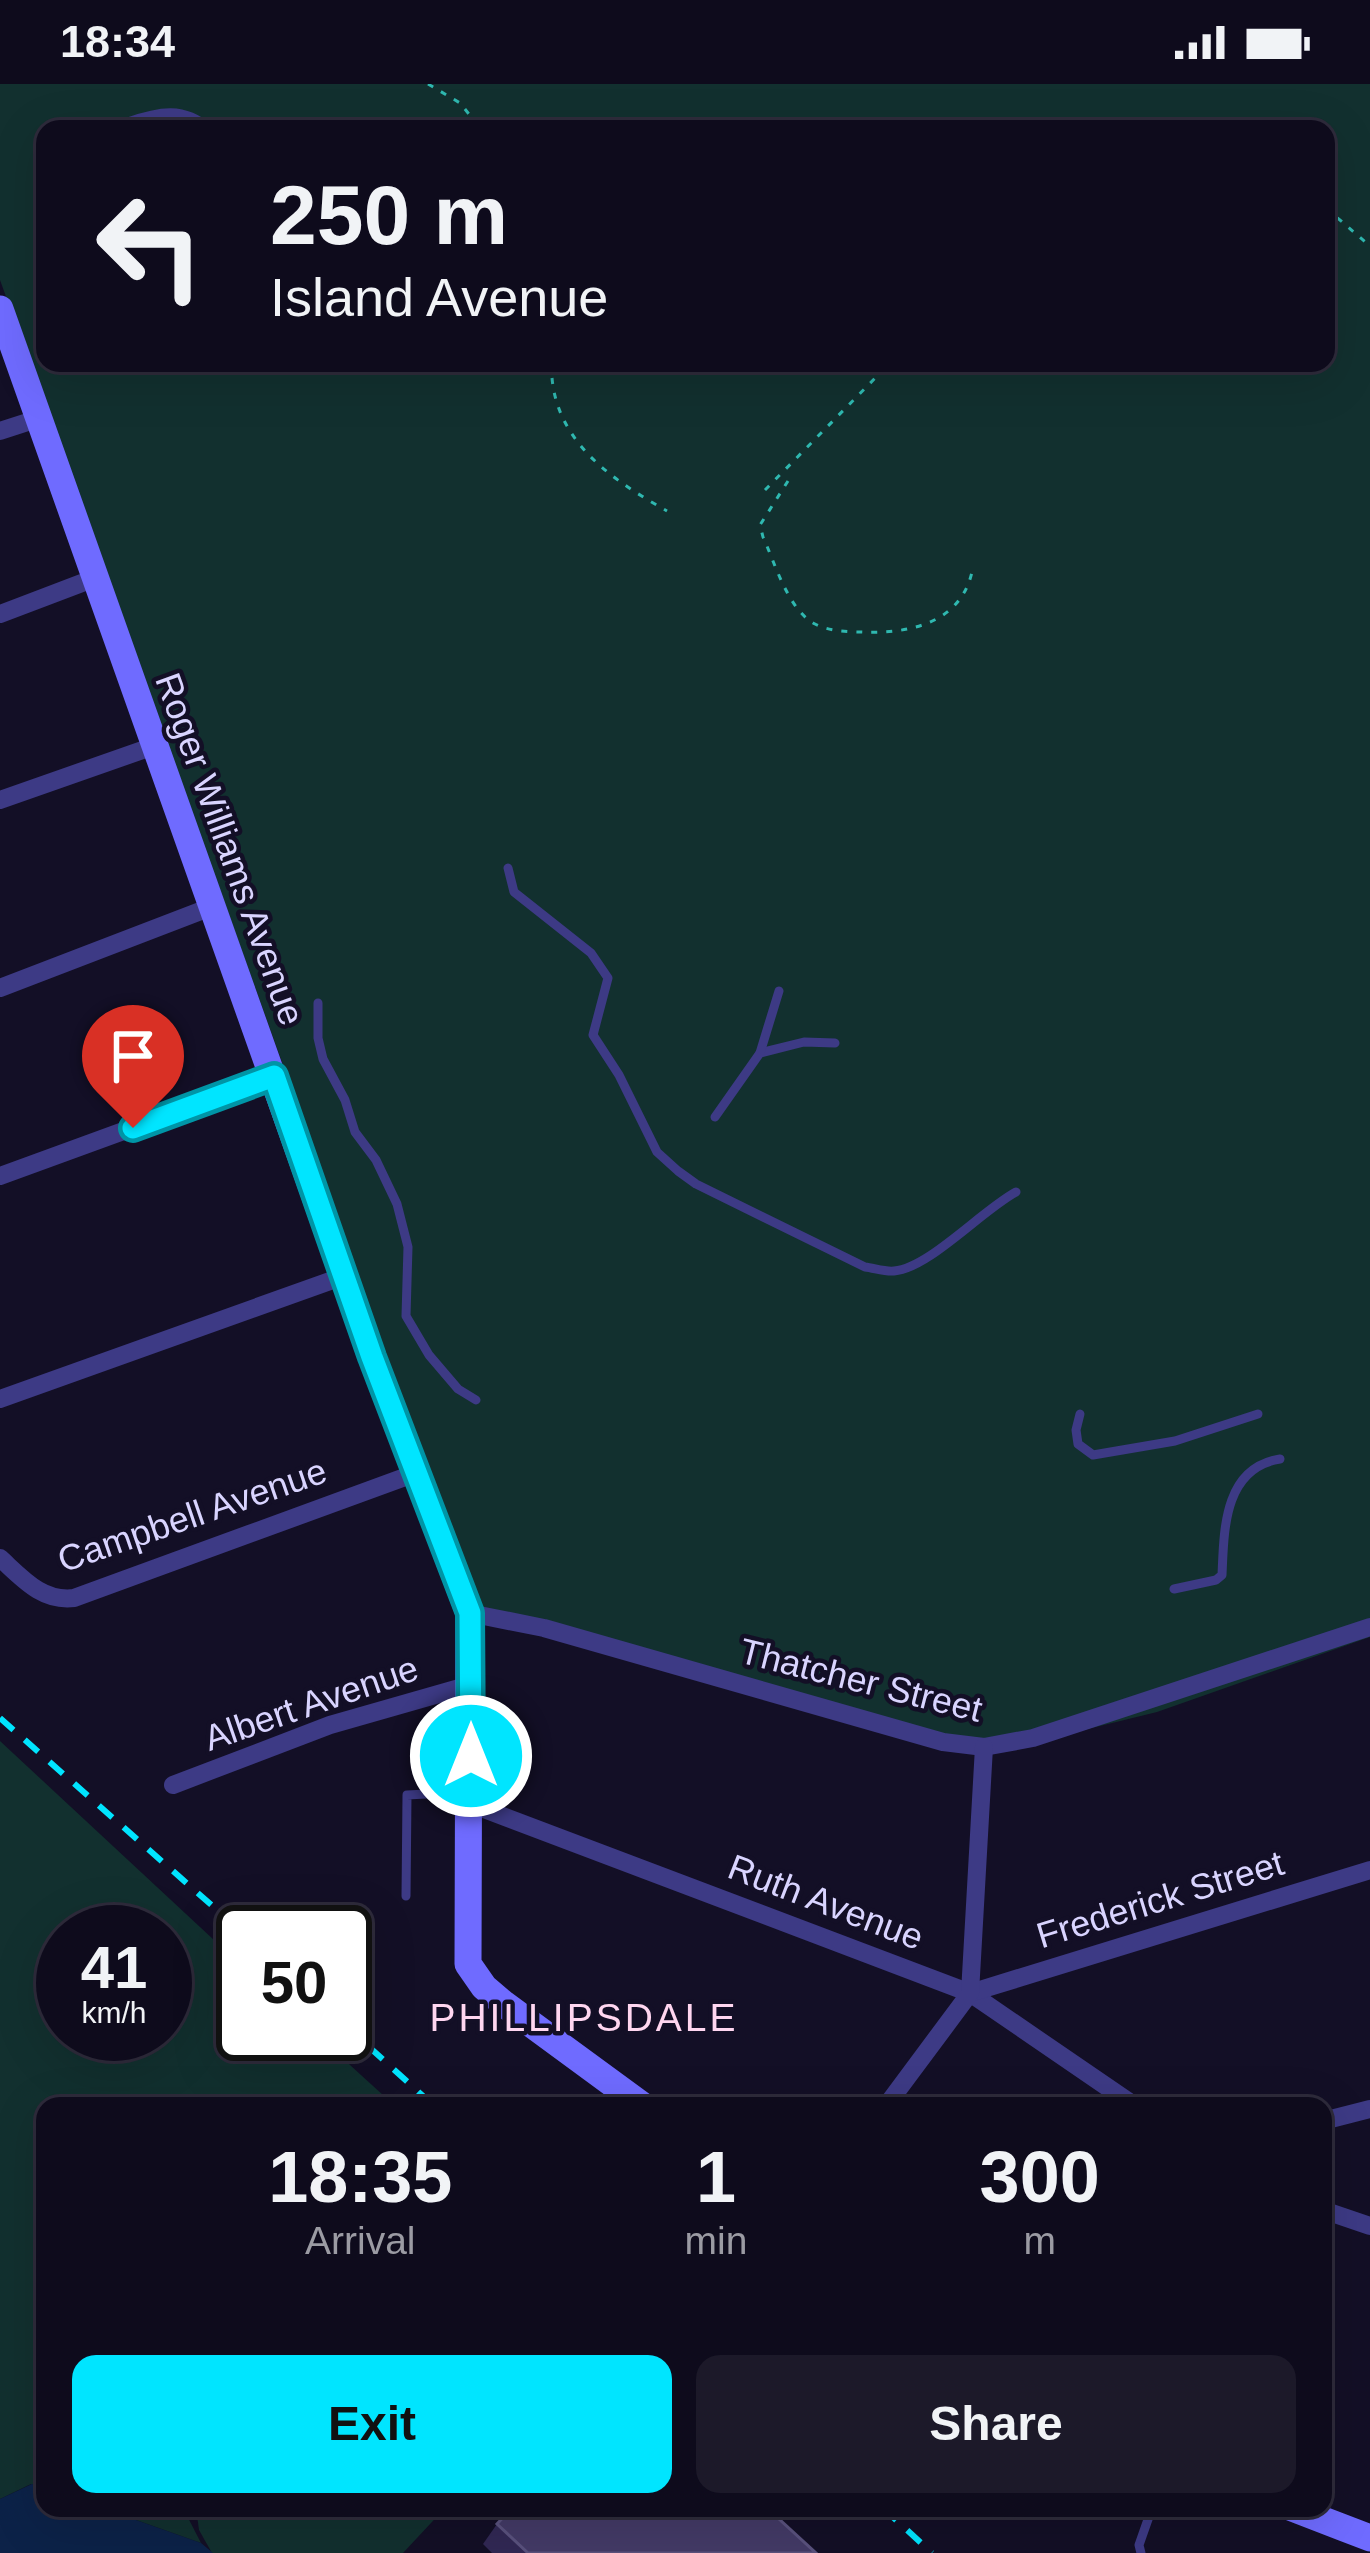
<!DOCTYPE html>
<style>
:root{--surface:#0e0b1c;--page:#1c1929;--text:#f1f3f6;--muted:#9b9ba3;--line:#2e2b3b;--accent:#00e5ff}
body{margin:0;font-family:Helvetica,sans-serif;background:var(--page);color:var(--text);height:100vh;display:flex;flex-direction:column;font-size:45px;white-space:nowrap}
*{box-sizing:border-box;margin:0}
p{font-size:39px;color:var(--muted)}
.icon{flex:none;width:66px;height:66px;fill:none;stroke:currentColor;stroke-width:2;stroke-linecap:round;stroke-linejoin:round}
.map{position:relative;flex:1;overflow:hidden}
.panel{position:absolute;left:36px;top:2013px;width:1296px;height:420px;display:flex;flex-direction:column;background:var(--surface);border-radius:24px;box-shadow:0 12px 48px #0002,0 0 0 3px var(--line)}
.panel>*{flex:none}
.guide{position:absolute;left:36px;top:36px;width:1299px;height:252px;border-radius:24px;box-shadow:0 12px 48px #0002,0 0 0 3px var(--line);background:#0e0b1c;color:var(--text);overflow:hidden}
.speed{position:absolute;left:36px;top:1821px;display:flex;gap:24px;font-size:60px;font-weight:700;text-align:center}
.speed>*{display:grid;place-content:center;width:156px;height:156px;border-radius:50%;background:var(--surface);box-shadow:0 12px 48px #0002,0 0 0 3px var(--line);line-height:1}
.speed small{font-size:30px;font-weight:400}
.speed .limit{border:6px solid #111;border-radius:18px;background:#fff;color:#111}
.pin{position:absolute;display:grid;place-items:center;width:102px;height:102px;color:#fff;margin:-123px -51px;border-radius:50% 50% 50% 0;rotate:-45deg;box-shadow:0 0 12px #0007}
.pin .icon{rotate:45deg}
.me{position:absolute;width:132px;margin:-66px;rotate:0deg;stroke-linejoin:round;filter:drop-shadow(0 0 9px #0008)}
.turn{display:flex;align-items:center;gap:42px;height:252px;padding:0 36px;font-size:54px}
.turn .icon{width:156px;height:156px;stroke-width:2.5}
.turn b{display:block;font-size:84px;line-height:102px}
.eta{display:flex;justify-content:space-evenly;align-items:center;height:204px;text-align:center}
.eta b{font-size:72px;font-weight:700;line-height:84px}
.action{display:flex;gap:24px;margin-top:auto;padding:24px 36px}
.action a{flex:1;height:138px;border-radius:24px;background:var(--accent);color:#111;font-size:48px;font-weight:700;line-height:138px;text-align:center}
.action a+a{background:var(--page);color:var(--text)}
.status{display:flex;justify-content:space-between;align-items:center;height:84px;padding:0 60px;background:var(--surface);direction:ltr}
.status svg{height:33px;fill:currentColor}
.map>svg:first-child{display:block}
.green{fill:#12302f;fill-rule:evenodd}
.water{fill:#0c2248}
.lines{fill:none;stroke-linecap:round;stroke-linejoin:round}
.path{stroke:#2fb8b0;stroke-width:3;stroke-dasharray:6 9;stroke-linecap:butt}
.service{stroke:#3d3a85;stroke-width:9}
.minor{stroke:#3d3a85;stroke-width:18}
.secondary{stroke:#6f6bff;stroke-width:27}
.rail{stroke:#00e5ff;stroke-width:6;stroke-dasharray:18 15;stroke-linecap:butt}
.wall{fill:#312854}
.building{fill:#433a66;stroke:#5a527e;stroke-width:3}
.route-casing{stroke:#0095a6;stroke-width:30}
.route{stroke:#00e5ff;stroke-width:21}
.labels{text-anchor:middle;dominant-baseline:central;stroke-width:9;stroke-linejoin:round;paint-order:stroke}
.street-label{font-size:36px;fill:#d9d4ff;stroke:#130f26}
.neighbourhood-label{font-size:39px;letter-spacing:3px;fill:#ffd6f0;stroke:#130f26}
</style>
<div class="status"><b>18:34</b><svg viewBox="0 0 49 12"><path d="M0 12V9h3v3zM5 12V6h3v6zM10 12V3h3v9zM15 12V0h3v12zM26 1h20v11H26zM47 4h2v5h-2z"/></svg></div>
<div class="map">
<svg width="1370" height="2469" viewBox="0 0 1370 2469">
<rect width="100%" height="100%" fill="#130f26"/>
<g class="green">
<path d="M0 0H1370V1553L1157 1628 989 1669 476 1532 348 1177 282 978 0 196ZM45 45H1326V279H45Z"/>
<path d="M0 1657 243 1883V1950H316L395 2022H45V2404L31 2400 0 2415ZM63 1848H165V1950H63Z"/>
<polygon points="102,2424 183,2424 201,2459"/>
<polygon points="196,2424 445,2424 403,2469 212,2469 199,2446"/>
</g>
<polygon class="water" points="32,2400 45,2404 45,2424 102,2424 201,2459 213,2469 0,2469 0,2415"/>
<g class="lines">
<g class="path">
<polyline points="428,0 460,19 481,45"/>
<polyline points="1326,124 1370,162"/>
<path d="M552 294C558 360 614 397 667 427"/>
<path d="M788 397 760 441 763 453C775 479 788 526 815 540 828 547 847 548 861 548 908 550 960 540 972 488"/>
<polyline points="765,406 890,279"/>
</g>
<g class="service">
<path d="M128 38C159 27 184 22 210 45"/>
<path d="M508 784 514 808 591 869 608 894 593 951 619 991 657 1068 678 1087 696 1100 865 1183C874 1184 885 1188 894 1187 929 1184 981 1127 1016 1108"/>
<polyline points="318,919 318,954 323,975 345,1016 355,1048 376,1076 397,1120 408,1163 406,1232 429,1271 458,1305 476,1316"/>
<polyline points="760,969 804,958 835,959"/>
<polyline points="715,1033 760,969 779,907"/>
<polyline points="1080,1330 1076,1346 1078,1360 1093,1371 1175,1357 1258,1330"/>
<path d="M1174 1505 1216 1496 1222 1491C1224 1448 1223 1384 1280 1375"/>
<polyline points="406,1812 407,1711 465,1708"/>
<polyline points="1141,2469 1139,2461 1152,2424"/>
</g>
<g class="minor">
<polyline points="0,347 37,335"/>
<polyline points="0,530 95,494"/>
<polyline points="0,716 154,662"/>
<polyline points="0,904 211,823"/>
<polyline points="0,1092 274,992"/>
<polyline points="0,1315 344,1192"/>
<path d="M0 1474C22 1494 42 1518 74 1514L416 1389"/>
<polyline points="469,1529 544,1544 943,1658 984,1663 1033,1654 1370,1543"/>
<polyline points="173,1701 330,1641 470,1601"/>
<polyline points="471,1720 970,1909 1135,2022"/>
<polyline points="970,1909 1370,1786"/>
<polyline points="886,2022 970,1909 984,1663"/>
<polyline points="1323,2037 1370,2025"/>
<polyline points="1323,2126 1370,2142"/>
</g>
<g class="secondary">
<polyline points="0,225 372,1273 469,1529 468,1880 484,1903 504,1920 643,2022"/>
<polyline points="1292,2424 1370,2454"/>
</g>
<g class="rail">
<polyline points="0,1634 243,1849"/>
<polyline points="345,1941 434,2022"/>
<polyline points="883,2424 932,2469"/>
</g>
</g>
<polygon class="wall" points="497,2440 816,2469 492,2469 483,2460"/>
<polygon class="building" points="512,2424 767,2424 816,2469 528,2469 497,2440"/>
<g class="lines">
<g class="route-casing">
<polyline id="route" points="133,1044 274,992 372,1273 470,1529 471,1672"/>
</g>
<use href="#route" class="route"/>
</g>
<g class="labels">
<g class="street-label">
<text transform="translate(230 765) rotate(70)">Roger Williams Avenue</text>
<text transform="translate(192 1431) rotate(-19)">Campbell Avenue</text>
<text transform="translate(861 1596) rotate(14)">Thatcher Street</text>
<text transform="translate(311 1619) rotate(-19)">Albert Avenue</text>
<text transform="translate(1160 1815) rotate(-17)">Frederick Street</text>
<text transform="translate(826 1818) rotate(21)">Ruth Avenue</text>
</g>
<g class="neighbourhood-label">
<text x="584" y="1933">PHILLIPSDALE</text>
</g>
</g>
</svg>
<div class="speed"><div>41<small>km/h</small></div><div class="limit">50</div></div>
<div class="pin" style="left:133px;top:1044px;background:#d93025"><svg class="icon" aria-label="arrive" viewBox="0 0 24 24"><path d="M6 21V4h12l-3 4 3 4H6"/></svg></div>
<svg class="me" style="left:471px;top:1672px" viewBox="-20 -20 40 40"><circle r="17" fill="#00e5ff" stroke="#fff" stroke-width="3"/><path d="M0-11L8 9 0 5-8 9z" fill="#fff"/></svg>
<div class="guide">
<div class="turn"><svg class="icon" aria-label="left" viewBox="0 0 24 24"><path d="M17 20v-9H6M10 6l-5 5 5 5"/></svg><div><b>250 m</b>Island Avenue</div></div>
</div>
<section class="panel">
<div class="eta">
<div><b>18:35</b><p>Arrival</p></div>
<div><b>1</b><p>min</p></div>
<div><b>300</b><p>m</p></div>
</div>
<div class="action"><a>Exit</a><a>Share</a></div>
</section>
</div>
